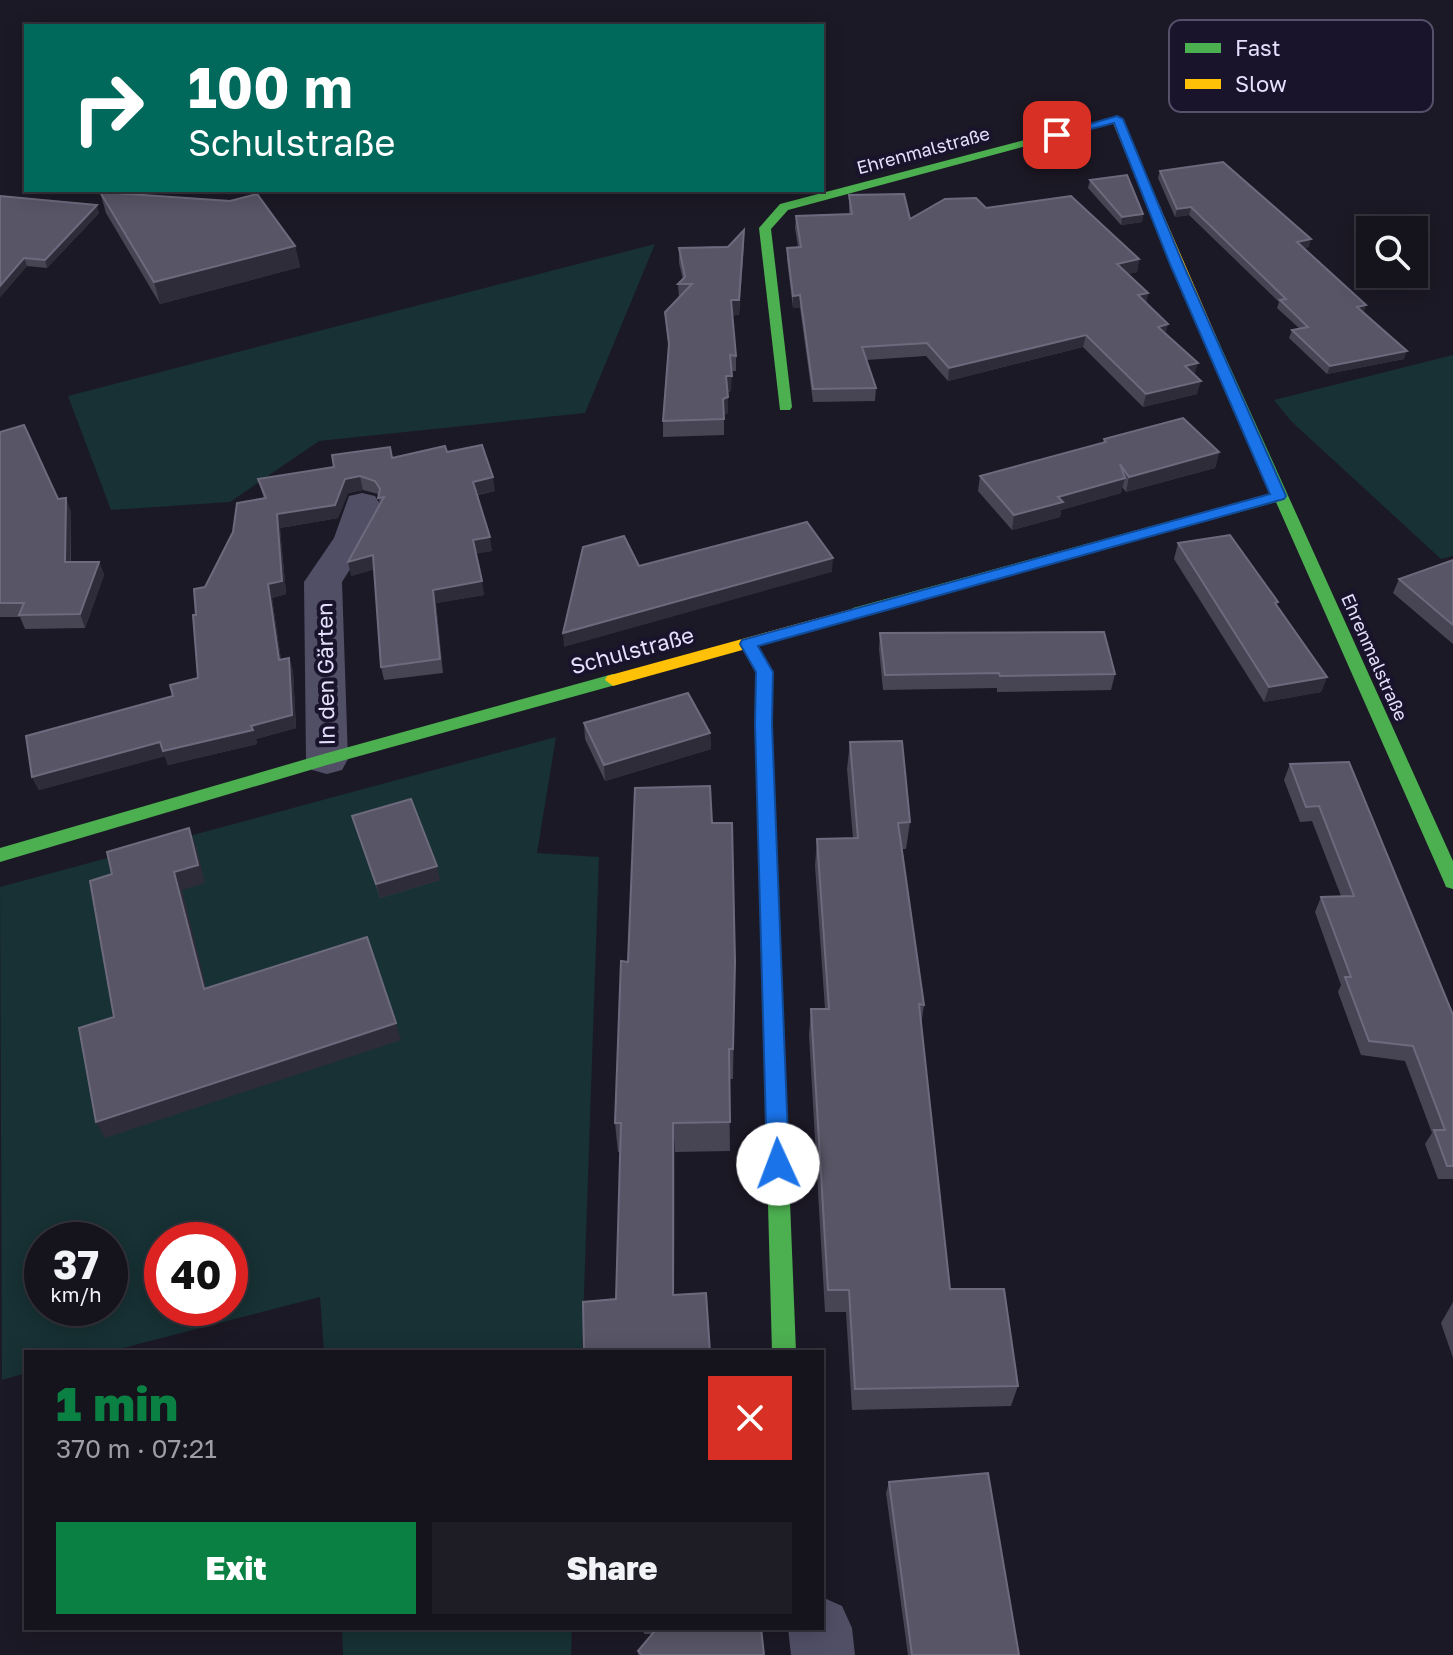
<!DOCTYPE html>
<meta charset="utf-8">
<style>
:root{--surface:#15131c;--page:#1e1c25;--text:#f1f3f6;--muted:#9d9ea3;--line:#34323b;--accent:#0b8043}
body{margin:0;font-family:"Golos Text",sans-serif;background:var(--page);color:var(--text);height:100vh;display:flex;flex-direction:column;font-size:30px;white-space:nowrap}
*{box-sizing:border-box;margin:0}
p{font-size:26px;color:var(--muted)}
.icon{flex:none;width:44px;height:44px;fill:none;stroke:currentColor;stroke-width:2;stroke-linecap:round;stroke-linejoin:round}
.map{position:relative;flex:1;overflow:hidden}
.side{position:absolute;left:24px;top:1350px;width:800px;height:280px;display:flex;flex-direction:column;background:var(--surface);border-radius:0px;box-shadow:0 4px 20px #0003,0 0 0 2px var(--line)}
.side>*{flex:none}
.top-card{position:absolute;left:24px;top:24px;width:800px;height:168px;border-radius:0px;box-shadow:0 4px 20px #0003,0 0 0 2px var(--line);background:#00695c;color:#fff;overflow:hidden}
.controls{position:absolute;left:1356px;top:216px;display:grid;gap:16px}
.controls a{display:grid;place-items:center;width:72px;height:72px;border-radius:0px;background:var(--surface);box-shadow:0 4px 20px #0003,0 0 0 2px var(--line);font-size:40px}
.speed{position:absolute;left:24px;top:1222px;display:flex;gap:16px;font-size:40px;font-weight:700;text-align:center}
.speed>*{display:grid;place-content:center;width:104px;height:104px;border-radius:50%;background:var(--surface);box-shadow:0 4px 20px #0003,0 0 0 2px var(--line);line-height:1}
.speed small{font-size:20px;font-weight:400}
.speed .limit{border:12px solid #d22;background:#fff;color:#111}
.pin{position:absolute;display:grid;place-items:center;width:68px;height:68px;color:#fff;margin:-34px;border-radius:16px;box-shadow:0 4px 12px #0006}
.me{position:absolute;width:88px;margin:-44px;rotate:358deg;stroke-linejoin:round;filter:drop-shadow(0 0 6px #0008)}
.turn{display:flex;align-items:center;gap:28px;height:168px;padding:0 32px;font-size:36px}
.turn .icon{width:104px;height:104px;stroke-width:2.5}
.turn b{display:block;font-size:56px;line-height:68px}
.round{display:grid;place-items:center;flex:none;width:84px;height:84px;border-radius:0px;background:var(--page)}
.overview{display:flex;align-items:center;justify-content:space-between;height:136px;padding:0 32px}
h1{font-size:48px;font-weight:800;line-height:60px;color:var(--accent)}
.cta{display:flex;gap:16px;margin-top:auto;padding:16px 32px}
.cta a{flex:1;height:92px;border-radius:0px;background:var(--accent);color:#fff;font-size:32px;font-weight:800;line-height:92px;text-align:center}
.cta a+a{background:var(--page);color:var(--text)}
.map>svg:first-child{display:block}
.green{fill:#173134;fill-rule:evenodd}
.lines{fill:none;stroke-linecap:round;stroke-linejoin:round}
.street{fill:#514f66;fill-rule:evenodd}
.fast{fill:#4caf50;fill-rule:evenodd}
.slow{fill:#ffc107;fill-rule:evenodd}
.wall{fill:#474454}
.shaded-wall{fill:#2f2c3a}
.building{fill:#585566;stroke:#6e6a7e;stroke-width:2}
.route{fill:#1a73e8;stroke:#114b97;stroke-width:2}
.labels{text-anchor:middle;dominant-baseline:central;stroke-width:8;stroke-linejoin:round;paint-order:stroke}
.far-street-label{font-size:18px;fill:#e4e0fd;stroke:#19132c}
.street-label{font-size:22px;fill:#e4e0fd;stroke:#19132c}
.key{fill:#19132c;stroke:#56506b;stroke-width:2}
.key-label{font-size:22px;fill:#e4e0fd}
</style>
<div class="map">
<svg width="1453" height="1655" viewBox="0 0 1453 1655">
<rect width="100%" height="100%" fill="#1c1926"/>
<g class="green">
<polygon points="655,244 585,413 319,441 230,502 111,510 68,396"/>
<polygon points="1453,355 1453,556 1441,559 1291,421 1274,400"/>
<path d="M556 737 537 853 599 857 582 1352H324L320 1297 108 1352H26V1373L2 1380 0 887ZM42 1240H110V1308H42ZM162 1240H230V1308H162Z"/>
<polygon points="342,1628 572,1628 571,1655 343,1655"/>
</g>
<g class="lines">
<g class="street">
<polygon points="362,493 375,496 380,504 370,538 342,582 348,759 342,770 327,774 312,770 306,759 304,582 334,538 349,496"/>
<polygon points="822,1597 842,1606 852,1628 855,1655 791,1655 788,1628 822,1628"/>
</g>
<g class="fast">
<polygon points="1063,130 1067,131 1067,135 788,210 771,229 792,407 790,410 780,410 759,228 780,204"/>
<polygon points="1209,332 1216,336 1453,861 1453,889 1446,887 1444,882 1276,502 859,617 851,612 853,608 1272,493 1202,336"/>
<polygon points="748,639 754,640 773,672 771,724 796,1352 772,1352 755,724 757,672 740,644"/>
<polygon points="613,674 619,676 621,680 619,684 327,765 0,862 0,848 327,753"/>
</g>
<g class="slow">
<polygon points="1113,117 1122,119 1216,336 1214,339 1202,336 1113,123 1063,136 1057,133"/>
<polygon points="859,607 867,612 865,616 613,686 605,680 607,676"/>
</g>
</g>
<g class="wall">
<polygon points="1160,171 1309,247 1303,248 1404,359 1327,374 1289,338 1292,330 1300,329 1277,308 1279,302 1189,215 1175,217 1158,178"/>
<polygon points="1090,180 1143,214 1142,222 1121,225 1088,188"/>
<polygon points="100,192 138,196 295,246 300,267 160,304 106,213"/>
<polygon points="849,195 910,219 986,208 1139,259 1137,272 1127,274 1148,293 1146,303 1194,375 1197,394 1143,407 1083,347 948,381 926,356 866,360 876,388 875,401 813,402 800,308 793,308 787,260 787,248 798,247 795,228 796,216 849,214"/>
<polygon points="0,196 99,213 47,268 27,266 0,297"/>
<polygon points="744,245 739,315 732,315 736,356 736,371 731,371 731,391 728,392 728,413 724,414 724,435 663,437 663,421 669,351 665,312 679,298 678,284 683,280 679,263 679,248"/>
<polygon points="0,432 58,499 71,512 71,562 99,562 104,575 85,628 25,629 20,617 0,617"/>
<polygon points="1104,439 1219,452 1215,468 1126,492 1122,487 1121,493 1061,510 1060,517 1012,530 978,491 980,476 1103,443"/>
<polygon points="447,452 495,491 478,495 492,551 476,553 484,595 436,603 443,673 384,680 381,667 374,569 351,576 380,505 378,496 378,494 363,490 348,493 338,518 280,528 286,594 272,598 281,660 289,658 293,671 296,728 256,739 257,744 168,765 165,756 39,790 32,777 173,696 198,678 196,615 205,587 264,499 258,479 392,458"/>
<polygon points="1178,543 1277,607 1327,677 1321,692 1264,702 1174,559"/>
<polygon points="1453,560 1453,644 1393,593 1399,579"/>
<polygon points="880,633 1115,674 1111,690 997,692 997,688 883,690 879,649"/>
<polygon points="584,723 710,733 711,749 605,781 585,739"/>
<polygon points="850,742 910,822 906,849 902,849 924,1005 921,1025 950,1289 1018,1386 1011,1406 852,1410 846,1312 825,1312 809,1035 811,1009 825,1009 815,866 817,839 853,838 847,769"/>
<polygon points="1349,762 1453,1015 1453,1179 1438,1179 1425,1144 1432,1133 1405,1061 1361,1055 1338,992 1341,985 1315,912 1321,897 1341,896 1312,821 1300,822 1284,780 1290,764"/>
<polygon points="352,816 440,880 380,898"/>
<polygon points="712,823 735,962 733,1079 729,1079 730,1151 675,1152 674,1295 616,1299 620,1152 618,1152 615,1123 628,962"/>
<polygon points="1453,1302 1453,1358 1441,1323"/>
<polygon points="889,1482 1019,1655 908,1655 886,1493"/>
<polygon points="643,1628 761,1628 764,1655 638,1655 638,1651 652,1634 644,1634"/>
</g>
<g class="shaded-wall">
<polygon points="97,205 99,213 47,268 45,260"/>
<polygon points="1191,207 1189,215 1175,217 1177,209"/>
<polygon points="1143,214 1142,222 1121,225 1122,217"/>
<polygon points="744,230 739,315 731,316 731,300"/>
<polygon points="1311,239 1309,247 1295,250 1297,242"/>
<polygon points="295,246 300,267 160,304 154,282"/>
<polygon points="24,258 27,266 0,297 0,286"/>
<polygon points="1139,259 1137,272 1114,277 1117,264"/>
<polygon points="1148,293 1145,306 1138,295"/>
<polygon points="800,295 800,308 793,308 793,296"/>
<polygon points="1366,305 1364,313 1357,307"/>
<polygon points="1168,324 1165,337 1158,327"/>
<polygon points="1086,335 1083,347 948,381 949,368"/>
<polygon points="1407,351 1404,359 1327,374 1330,366"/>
<polygon points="1198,363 1194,376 1185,366"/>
<polygon points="726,376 732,376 731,391 726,392"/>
<polygon points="1201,381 1197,394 1143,407 1146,394"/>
<polygon points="728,397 728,413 723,414 723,399"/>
<polygon points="1219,452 1215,468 1126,492 1129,477"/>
<polygon points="360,476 363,490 348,493 338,518 280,528 286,594 272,598 283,674 279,660 268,584 277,514 345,479"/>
<polygon points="493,477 495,491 475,495 473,482"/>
<polygon points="1125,478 1121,493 1061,510 1060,517 1012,530 1014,515 1058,497"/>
<polygon points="66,498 71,512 70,576 65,562"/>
<polygon points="490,537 492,551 475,554 473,540"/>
<polygon points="373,555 376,569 351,576 348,562"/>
<polygon points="833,558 832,572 564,647 563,633"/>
<polygon points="99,562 104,575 85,628 80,614"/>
<polygon points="482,581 484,595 436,603 443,673 433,590"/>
<polygon points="289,658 293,671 296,728 256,739 257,744 168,765 165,756 39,790 32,777 160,742 251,726"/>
<polygon points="1327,677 1321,692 1264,702 1269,687"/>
<polygon points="710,733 711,749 605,781 604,765"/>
<polygon points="189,828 196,846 205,883 182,890 211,1007 204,989 174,872"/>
<polygon points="437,866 440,880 380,898 376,884"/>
<polygon points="396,1023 401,1040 105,1138 96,1122"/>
<polygon points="673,1123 675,1152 674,1321 673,1295"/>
</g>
<g class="building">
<polygon points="1223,162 1311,239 1297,242 1366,305 1357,307 1407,351 1330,366 1292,330 1308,327 1280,300 1286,299 1191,207 1177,209 1160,171"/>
<polygon points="1127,175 1143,214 1122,217 1090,180"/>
<polygon points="100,192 230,201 257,194 295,246 154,282"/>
<polygon points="904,194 910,219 945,199 976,198 986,208 1071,196 1139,259 1117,264 1148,293 1138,295 1168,324 1158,327 1198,363 1185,366 1201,381 1146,394 1086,335 949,368 927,343 862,347 876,388 813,389 800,295 793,296 787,248 801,247 796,216 852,214 849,195"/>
<polygon points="0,196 97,205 45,260 24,258 0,286"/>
<polygon points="744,230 739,300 731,300 736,356 730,355 732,376 726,376 728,397 723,399 724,419 663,421 669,344 665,312 692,284 678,284 685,277 679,248 728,247"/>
<polygon points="1183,418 1219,452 1129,477 1120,464 1125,478 1058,497 1063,502 1014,515 980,476 1106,442 1104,439"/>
<polygon points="24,425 58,499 66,498 65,562 99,562 80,614 19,615 24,603 0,603 0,432"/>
<polygon points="482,445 493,477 473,482 490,537 473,540 482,581 433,590 440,659 381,667 373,555 348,562 384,497 378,498 380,489 375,481 360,476 345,479 335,505 277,514 282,581 268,584 279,660 289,658 292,715 251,726 253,730 163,751 160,742 32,777 26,736 173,696 170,685 198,678 193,615 196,615 194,589 205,587 233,532 237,503 266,498 258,479 334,467 332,455 390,447 392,458 445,446 447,452"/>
<polygon points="807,522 833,558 563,633 583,547 624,536 639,566"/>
<polygon points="1230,535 1278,602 1275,603 1327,677 1269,687 1178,543"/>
<polygon points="1453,560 1453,625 1399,579"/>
<polygon points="1104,632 1115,674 1000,676 999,673 885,675 880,633"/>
<polygon points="688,693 710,733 604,765 584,723"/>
<polygon points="902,741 910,822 898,823 924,1005 919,1004 950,1289 1004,1289 1018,1386 855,1389 849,1290 828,1290 811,1009 829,1009 817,839 858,838 850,742"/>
<polygon points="1349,762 1453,1015 1453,1166 1447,1166 1434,1130 1445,1130 1413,1046 1369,1041 1345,977 1351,977 1321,897 1354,896 1319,806 1306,807 1290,764"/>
<polygon points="710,786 712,823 732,823 735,962 733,1049 729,1049 730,1122 673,1123 673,1295 706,1293 710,1352 584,1352 583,1302 616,1299 621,1123 615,1123 621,961 628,962 635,788"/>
<polygon points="411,799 437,866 376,884 352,816"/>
<polygon points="189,828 198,865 174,872 204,989 367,937 396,1023 96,1122 79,1028 114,1017 90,881 112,874 107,852"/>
<polygon points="988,1473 1019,1655 912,1655 889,1482"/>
<polygon points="654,1628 761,1628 764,1655 642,1655 638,1651 654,1632"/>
</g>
<polygon class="route" points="1117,116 1123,119 1183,264 1286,496 1284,499 758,646 773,672 772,724 789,1164 785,1170 778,1173 770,1170 767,1164 755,724 756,672 740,644 742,640 1270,494 1170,264 1114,123 1057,138 1051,135"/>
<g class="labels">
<g class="far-street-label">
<text transform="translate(923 150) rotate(-15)">Ehrenmalstraße</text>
<text transform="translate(1375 657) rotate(66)">Ehrenmalstraße</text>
</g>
<g class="street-label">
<text transform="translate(632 650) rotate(-15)">Schulstraße</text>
<text transform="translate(325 674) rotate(-91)">In den Gärten</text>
</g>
</g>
<rect x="1169" y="20" width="264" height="92" rx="12" class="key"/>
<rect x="1185" y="43" width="36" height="10" fill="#4caf50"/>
<rect x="1185" y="79" width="36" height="10" fill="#ffc107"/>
<g class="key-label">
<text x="1235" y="56">Fast</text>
<text x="1235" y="92">Slow</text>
</g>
</svg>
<div class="controls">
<a><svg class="icon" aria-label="search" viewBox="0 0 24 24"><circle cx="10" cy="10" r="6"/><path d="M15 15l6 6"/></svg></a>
</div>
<div class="speed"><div>37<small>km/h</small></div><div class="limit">40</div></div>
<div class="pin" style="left:1057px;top:135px;background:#d93025"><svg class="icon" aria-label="arrive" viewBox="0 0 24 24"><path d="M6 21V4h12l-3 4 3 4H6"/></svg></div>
<svg class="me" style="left:778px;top:1164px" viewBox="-20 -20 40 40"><circle r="19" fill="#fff"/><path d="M0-13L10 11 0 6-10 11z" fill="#1a73e8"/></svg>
<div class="top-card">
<div class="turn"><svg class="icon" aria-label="right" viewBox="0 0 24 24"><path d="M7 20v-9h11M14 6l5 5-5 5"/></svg><div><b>100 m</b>Schulstraße</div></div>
</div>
<section class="side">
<div class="overview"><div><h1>1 min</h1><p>370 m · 07:21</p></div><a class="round" style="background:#d93025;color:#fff"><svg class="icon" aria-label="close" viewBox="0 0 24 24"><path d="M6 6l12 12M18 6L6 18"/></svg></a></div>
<div class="cta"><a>Exit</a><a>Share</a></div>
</section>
</div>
